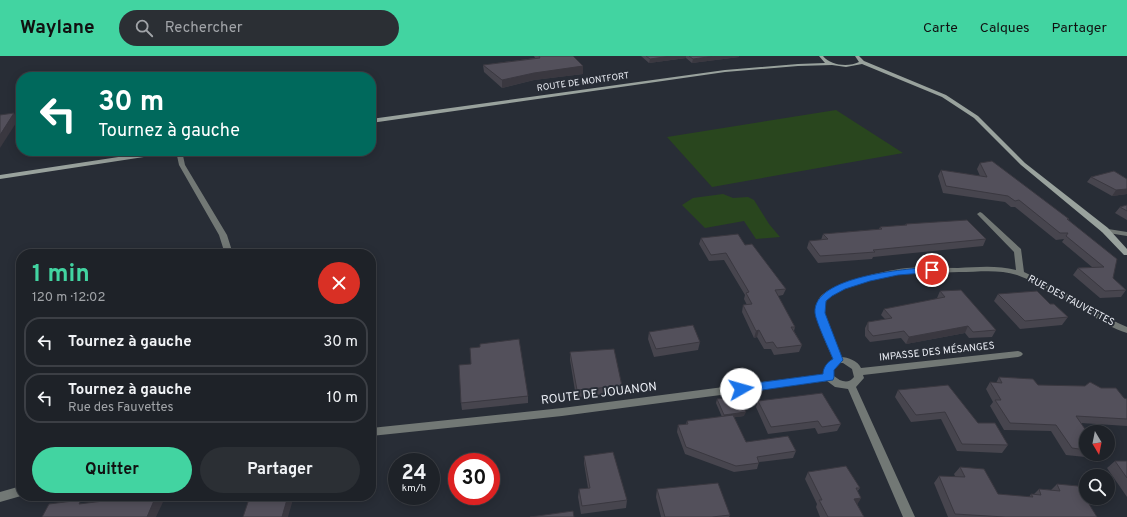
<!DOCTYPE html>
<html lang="fr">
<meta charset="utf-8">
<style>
:root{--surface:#1e2228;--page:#2b2f34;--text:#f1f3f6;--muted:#a1a4a8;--line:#3c3f45;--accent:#42d4a1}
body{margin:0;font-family:Overpass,sans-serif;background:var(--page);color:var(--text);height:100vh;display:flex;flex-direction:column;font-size:15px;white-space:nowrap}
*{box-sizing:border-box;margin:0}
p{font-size:13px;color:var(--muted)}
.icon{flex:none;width:22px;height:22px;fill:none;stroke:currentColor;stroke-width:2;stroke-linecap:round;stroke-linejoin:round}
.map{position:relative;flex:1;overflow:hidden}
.details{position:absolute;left:16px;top:193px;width:360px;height:252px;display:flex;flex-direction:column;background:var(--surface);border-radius:16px;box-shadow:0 2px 10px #0003,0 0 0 1px var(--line)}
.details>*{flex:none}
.banner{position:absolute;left:16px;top:16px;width:360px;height:84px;border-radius:16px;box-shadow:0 2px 10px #0003,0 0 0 1px var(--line);background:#00695c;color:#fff;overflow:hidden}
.needle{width:26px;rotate:170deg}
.buttons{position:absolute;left:1079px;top:369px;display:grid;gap:8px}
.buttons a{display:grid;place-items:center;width:36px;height:36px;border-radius:50%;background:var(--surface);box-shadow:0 2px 10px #0003,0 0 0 1px var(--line);font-size:20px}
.speed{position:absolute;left:388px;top:397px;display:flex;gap:8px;font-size:20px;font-weight:700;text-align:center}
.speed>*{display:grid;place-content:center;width:52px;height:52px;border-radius:50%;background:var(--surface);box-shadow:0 2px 10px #0003,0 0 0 1px var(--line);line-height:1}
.speed small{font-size:10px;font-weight:400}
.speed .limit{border:6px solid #d22;background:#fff;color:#111}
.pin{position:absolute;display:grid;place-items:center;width:34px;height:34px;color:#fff;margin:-17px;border:2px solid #fff;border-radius:50%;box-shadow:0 1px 4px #0007}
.me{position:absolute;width:44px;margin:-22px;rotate:83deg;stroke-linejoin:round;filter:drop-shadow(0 0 3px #0008)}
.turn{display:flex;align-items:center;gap:14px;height:84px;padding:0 16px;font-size:18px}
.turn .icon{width:52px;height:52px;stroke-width:2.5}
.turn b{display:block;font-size:28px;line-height:34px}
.round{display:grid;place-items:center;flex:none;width:42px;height:42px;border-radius:21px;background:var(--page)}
.headline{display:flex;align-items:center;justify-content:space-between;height:68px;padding:0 16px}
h1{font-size:24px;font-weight:700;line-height:30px;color:var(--accent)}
.cta{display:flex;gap:8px;margin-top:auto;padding:8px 16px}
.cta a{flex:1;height:46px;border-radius:24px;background:var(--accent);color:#111;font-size:16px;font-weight:700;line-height:46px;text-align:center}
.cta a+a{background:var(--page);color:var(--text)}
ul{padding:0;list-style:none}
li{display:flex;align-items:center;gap:12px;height:50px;margin:0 8px 6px;padding:0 8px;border:2px solid var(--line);border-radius:16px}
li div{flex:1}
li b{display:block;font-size:15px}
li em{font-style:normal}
header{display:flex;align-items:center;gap:24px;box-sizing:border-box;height:56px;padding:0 20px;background:var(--accent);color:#111}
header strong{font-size:19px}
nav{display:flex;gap:22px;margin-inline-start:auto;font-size:14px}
.search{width:280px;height:36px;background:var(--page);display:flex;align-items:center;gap:10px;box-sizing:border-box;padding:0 14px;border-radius:22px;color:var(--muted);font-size:15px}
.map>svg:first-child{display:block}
.green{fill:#29461e}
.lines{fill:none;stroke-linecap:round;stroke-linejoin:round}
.street{fill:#727875;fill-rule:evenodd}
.secondary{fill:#99a29d;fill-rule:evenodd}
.wall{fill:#47454e}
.shaded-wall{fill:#3a3840}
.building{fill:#53505b;stroke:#3a3840}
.route{fill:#1a73e8;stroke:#114b97}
.labels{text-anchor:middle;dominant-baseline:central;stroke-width:4;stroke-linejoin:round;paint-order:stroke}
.far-street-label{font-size:9px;fill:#ebeef5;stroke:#282d36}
.street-label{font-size:10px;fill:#ebeef5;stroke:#282d36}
.near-street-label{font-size:12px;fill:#ebeef5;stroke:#282d36}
</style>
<header>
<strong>Waylane</strong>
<div class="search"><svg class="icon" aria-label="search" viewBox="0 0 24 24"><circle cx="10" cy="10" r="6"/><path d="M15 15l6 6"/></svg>Rechercher</div>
<nav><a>Carte</a><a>Calques</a><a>Partager</a></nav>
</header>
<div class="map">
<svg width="1127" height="461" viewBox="0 0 1127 461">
<rect width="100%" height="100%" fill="#282d36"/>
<g class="green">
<polygon points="836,54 903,97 712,131 667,81"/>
<polygon points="723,138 733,142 748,141 754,144 769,168 780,181 756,183 744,165 705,172 682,149 693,142"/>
</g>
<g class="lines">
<g class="street">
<polygon points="176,95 182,95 185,109 227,179 233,198 225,198 219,179 179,109"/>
<path d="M980 156 982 157 1021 193 1024 216 1059 233 1118 267 1127 271V277C1113 273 1101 265 1089 258 1066 244 1042 228 1017 219 999 213 978 216 959 216 941 217 923 216 904 218 889 219 832 231 826 246 820 259 836 288 841 301 848 301 858 305 861 312L1018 295 1021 296 1023 298 1021 300 1018 301 863 319 864 322 856 331 915 461H903L848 333 835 331 827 325 562 360 371 380V372L562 352 824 318 827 309 833 303C827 288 812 261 818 245 824 227 888 214 907 212 924 211 941 212 958 212 977 211 997 209 1016 214L1014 196 978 159 977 158ZM840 307H843L852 313 854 321C848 329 840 325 834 320V312Z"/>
<polygon points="1102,172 1127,176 1127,180 1102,176 1101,174"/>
<polygon points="21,430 21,440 0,446 0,436"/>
</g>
<g class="secondary">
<path d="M819 0H823C831 10 849 11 859 6L855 0H859L864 5 946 39 978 60 1025 107 1108 172 1127 193V199H1124L1102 176 1021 109 974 62 942 41 862 8 846 11 832 9 798 10 725 16 371 67V63L725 14 798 8 825 7Z"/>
<polygon points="158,95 173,95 170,97 0,123 0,119"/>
</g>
</g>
<g class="wall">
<polygon points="534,0 573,0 583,10 583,18 534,24 502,32 484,16 483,9 535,2"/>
<polygon points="641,0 739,0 739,1 692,7 686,2 649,7"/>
<polygon points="980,107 1069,163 1068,165 1113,222 1126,234 1121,241 1100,242 1073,219 1078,212 1092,211 1062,186 1064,183 1056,184 1015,151 1011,151 1005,146 943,137 938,120 941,114 980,120 977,113"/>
<polygon points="1091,121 1127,123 1127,138 1112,140 1087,126"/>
<polygon points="1127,149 1127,164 1115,157 1120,151"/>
<polygon points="906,168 986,183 983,190 873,201 872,203 818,207 807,192 809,185 821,184 823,178 879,173 880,171 905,169"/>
<polygon points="701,182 745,189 786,233 783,239 778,240 795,271 794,275 802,289 799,296 774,299 771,293 764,293 757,281 754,282 742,256 743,249 747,249 744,243 745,239 724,204 709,205 699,188"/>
<polygon points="940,235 996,274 992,281 969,282 965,277 906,288 901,282 870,286 865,280 865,272 868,266 885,263 881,259 884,253 938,243 937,242"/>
<polygon points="998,238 1050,248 1068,261 1062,269 1020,273 994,245"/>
<polygon points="649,276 700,286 698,294 654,301 648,283"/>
<polygon points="570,296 622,330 622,338 576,341 570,304"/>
<polygon points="999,321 1038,329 1101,332 1124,342 1127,343 1127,370 1081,367 1086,376 1086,398 1098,398 1095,402 1066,399 1051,375 1004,374 990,350 993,346 986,333 990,326 996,327"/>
<polygon points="898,334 978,367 1008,389 1002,397 957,395 941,363 911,366 895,341"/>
<polygon points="528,340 528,347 462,354 461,347"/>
<polygon points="717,343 744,360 734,361 746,386 796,395 793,402 759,406 757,413 734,416 685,398 677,376 678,369 686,368 687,365 722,361 716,347"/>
<polygon points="758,345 841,368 837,375 818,378 815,372 768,378 756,351"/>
<polygon points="584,400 627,444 626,452 581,458 578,441 579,433 588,432 584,407"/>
<polygon points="1115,405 1127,405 1127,441 1107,412"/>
<polygon points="960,411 998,438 1029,441 1031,438 1034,438 1039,433 1051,434 1057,428 1097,461 948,461 934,427 939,420 955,420 954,418"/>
<polygon points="808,416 860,432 857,436 861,442 857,448 864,461 820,461 816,451 817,448 805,423"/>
<polygon points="657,433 730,459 729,461 661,461 656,441"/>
</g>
<g class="shaded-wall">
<polygon points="671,0 686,0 686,2 649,7 650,3"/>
<polygon points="715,0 739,0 739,1 692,7 693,3"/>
<polygon points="583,10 583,18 534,24 502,32 502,24 534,17"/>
<polygon points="14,57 18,64 0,92 0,79"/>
<polygon points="1127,133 1127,138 1112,140 1116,134"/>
<polygon points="968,270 965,277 906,288 909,281"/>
<polygon points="759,274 757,281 754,282 756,275"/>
<polygon points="746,356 744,360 723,363 724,359"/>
<polygon points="156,440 158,440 163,446 156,461 147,461"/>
<polygon points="288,440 294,440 288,461 282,461"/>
<polygon points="861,442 857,449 854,443"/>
</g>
<g class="building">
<polygon points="539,0 573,0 583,10 534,17 502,24 483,9 540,2"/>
<polygon points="646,0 671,0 650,3"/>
<polygon points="689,0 715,0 693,3"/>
<polygon points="14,57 0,79 0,59"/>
<polygon points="992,105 1069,163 1067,163 1117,203 1113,222 1126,234 1105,235 1078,212 1104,211 1066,180 1068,177 1060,177 1019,144 1015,145 1008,140 946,130 941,114 987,121 980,107"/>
<polygon points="1114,115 1127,123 1127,133 1116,134 1091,121"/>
<polygon points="1127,149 1127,155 1120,151"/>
<polygon points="967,164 986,183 873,194 875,196 820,200 809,185 828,183 823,178 882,173 880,171 907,169 906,168"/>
<polygon points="738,178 745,189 752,188 786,233 775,234 795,271 791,271 802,289 777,292 773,286 766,287 759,274 756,275 743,249 752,248 746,237 749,236 726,197 711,199 701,182"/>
<polygon points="961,234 996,274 973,276 968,270 909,281 904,275 873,280 868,274 868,266 892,262 884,253 945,241 940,235"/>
<polygon points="1037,235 1050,248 1054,248 1068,261 1025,265 998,238"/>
<polygon points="693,269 700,286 656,293 649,276"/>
<polygon points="519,283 528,340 461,347 459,309 471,308 470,292 480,291 480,288"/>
<polygon points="614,293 622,330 577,334 570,296"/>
<polygon points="999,321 1033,323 1038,329 1085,330 1090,326 1101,332 1116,332 1124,342 1127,343 1127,363 1076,360 1087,376 1086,376 1086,394 1072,392 1056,369 1010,367 995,344 1001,344 990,326 1002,327"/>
<polygon points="948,329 978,367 995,367 1008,389 962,388 945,356 916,359 898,334"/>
<polygon points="822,337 841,368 822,371 818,365 771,371 758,345"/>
<polygon points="738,340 746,356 724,359 717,343"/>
<polygon points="733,359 746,386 788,380 796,395 757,401 759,407 736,410 686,391 678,369 688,368 687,365"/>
<polygon points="613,396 627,444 582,450 579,433 590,432 584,400"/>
<polygon points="1115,405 1127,405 1127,422"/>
<polygon points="846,410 860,432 856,432 861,442 854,443 864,461 828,461 819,444 822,444 808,416"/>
<polygon points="960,411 984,413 998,438 1033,441 1031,438 1041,439 1039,433 1060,435 1057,428 1078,430 1097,461 1005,461 955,458 939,420 965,421"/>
<polygon points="718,427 730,459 712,461 665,461 657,433"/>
<polygon points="144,440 156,440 147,461 42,461 49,448 81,444 79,448"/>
<polygon points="250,440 288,440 282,461 243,461"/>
<polygon points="573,455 574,461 530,461"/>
</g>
<path class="route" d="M932 211 935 212 936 214 935 216 898 219 870 225 845 233 832 240 826 245 825 257 843 304 834 314V321L833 324 741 337 737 336 735 333 737 330 741 329 823 318C823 312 827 306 833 303 829 293 816 266 815 257 812 220 906 213 932 211Z"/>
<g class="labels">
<g class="far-street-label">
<text transform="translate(583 26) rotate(-8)">ROUTE DE MONTFORT</text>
</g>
<g class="street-label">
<text transform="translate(1071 245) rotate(28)">RUE DES FAUVETTES</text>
<text transform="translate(937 296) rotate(-6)">IMPASSE DES MÉSANGES</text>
</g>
<g class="near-street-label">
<text transform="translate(599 338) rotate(-7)">ROUTE DE JOUANON</text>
</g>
</g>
</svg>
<div class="buttons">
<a><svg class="needle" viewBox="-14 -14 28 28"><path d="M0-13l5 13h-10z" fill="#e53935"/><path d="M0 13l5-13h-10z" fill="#a1a4a8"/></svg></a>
<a><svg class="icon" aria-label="search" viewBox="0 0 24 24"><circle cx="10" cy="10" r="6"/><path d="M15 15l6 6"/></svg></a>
</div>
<div class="speed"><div>24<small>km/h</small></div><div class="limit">30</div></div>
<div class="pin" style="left:932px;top:214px;background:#d93025"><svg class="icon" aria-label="arrive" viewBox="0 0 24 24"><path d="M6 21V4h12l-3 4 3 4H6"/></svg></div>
<svg class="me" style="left:741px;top:333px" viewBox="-20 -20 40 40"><circle r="19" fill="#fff"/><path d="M0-13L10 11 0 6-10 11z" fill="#1a73e8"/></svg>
<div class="banner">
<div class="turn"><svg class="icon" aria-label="left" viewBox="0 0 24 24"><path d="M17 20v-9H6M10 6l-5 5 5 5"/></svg><div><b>30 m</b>Tournez à gauche</div></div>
</div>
<section class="details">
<div class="headline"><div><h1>1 min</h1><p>120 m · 12:02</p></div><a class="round" style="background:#d93025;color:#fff"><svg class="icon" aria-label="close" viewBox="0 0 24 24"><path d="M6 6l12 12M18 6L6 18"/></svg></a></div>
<ul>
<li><svg class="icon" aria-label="left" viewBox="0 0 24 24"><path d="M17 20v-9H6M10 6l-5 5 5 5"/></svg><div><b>Tournez à gauche</b></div><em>30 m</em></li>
<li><svg class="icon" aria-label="left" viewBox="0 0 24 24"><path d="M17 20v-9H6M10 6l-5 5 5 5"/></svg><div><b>Tournez à gauche</b><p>Rue des Fauvettes</p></div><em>10 m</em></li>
</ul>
<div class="cta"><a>Quitter</a><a>Partager</a></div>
</section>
</div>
